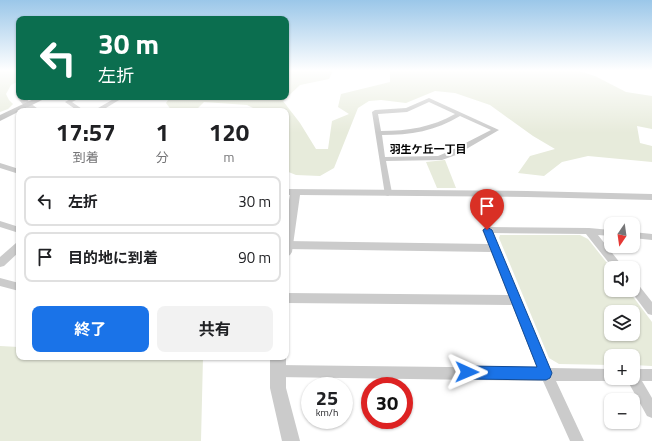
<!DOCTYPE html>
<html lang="ja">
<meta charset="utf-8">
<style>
:root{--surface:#fff;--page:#f2f2f2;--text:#202124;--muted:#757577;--line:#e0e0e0;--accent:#1a73e8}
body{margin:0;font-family:"Titillium Web","Noto Sans JP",sans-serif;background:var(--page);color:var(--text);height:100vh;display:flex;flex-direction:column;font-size:15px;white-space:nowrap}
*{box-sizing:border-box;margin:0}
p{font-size:13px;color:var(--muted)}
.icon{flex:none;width:22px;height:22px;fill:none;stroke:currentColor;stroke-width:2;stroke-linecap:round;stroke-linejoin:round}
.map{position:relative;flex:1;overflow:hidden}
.drawer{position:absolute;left:16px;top:108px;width:273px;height:252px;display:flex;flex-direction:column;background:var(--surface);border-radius:8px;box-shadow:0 1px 3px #0004}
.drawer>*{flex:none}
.banner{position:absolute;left:16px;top:16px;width:273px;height:84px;border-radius:8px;box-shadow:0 1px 3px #0004;background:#0b6e4f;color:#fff;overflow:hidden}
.needle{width:26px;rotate:193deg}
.tools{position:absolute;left:604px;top:217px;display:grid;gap:8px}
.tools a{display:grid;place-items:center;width:36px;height:36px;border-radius:8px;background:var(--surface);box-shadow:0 1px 3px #0004;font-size:20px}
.speed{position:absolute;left:301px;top:377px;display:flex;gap:8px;font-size:20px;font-weight:700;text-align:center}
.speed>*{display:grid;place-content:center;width:52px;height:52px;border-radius:50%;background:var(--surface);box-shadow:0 1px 3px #0004;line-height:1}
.speed small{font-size:10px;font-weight:400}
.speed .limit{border:6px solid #d22;background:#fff;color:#111}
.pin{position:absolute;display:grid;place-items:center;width:34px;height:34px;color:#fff;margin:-41px -17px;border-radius:50% 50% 50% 0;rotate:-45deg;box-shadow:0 0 4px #0007}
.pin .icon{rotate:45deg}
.me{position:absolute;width:44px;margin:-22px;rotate:91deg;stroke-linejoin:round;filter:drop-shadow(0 0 3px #0008)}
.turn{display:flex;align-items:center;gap:14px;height:84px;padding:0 16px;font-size:18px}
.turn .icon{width:52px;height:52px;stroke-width:2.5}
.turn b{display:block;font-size:28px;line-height:34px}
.eta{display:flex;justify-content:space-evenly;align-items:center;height:68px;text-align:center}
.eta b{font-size:24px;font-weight:700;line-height:28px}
.cta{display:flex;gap:8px;margin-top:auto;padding:8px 16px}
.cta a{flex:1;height:46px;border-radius:8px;background:var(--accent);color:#fff;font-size:16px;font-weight:700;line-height:46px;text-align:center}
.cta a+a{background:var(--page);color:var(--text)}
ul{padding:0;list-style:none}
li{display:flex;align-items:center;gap:12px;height:50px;margin:0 8px 6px;padding:0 8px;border:2px solid var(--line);border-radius:8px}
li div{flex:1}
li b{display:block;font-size:15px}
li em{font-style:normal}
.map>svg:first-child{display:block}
.green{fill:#e7ebdb;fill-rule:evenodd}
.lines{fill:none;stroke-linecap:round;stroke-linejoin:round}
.minor{fill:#cbcbcb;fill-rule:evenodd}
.tertiary{fill:#cbcbcb;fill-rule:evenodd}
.secondary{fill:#b8b8b8;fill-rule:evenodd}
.route{fill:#1a73e8;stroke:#114b97}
.labels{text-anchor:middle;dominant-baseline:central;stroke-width:4;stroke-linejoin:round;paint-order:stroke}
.neighbourhood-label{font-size:11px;font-weight:bold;fill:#000;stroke:#fff}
</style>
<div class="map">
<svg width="652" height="441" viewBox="0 0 652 441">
<rect width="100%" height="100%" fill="#fff"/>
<g class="green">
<polygon points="0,71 19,71 19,81 11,85 6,94 9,100 13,104 8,109 0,112"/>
<polygon points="286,71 333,71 329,79 300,85 283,101 300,123 316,149 328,149 332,121 349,114 338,107 341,94 390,82 390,71 579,71 595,76 626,92 652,96 652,129 637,126 640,143 652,146 652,162 588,156 562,162 544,176 518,173 530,156 555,149 533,136 490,105 455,93 435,91 406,103 381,100 369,101 358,108 334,168 320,176 296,175 286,171 286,111 259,111 247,105 204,102 195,111 172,111 166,103 170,97 286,97"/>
<polygon points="445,160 456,188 437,188 426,162"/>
<path d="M500 235H580L588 239 611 268V290H628L652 322V366L633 365V356H611V365L559 364 549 358 499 238ZM611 312H633V334H611Z"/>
<polygon points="0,346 19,347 19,357 203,357 201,441 0,441"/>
</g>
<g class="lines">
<g class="minor">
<polygon points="74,97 82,97 72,102 85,111 78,111 65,102"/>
<polygon points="117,97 124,97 101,111 93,111"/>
<path d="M429 98 499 130 456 155 442 160 386 161 392 193 388 196 385 195 372 112 375 110 406 108ZM429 102 455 114C432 127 408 131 381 131L378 114 407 112ZM460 116 491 130 450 151 438 156 385 157 382 135C410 135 436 131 460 116Z"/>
<polygon points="0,163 19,169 19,174 0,168"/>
<polygon points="0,221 19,227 19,233 0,227"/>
<polygon points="487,227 589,228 611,230 611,236 598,235 624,268 613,268 586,234 493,233 550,368 611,369 611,378 616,378 611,381 556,381 584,441 570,441 543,381 277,377 272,376 271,371 272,366 277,365 537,368 512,305 286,303 286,293 508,295 491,252 286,249 286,241 488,244 482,230"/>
<polygon points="633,232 652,234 652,240 633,238"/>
<polygon points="19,242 19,252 4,266 0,267 0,257 16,243"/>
<polygon points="0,278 19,283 19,291 0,286"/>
<polygon points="633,282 637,283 652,302 652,315 648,314 630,290 633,290"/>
<polygon points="633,369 652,369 652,381 642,381 652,398 652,418 647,416 626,378 633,378"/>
</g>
<g class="tertiary">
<path d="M18 95 19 97H25L30 103 41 111C29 111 24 107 17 97Z"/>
<polygon points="286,189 527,191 652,194 652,200 527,197 300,195 292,252 290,255 286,257 286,216 290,195 286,195"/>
<polygon points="270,357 286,357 286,388 300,441 282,441 270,388"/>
</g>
<polygon class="secondary" points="38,97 48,97 0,121 0,115"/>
</g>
<linearGradient id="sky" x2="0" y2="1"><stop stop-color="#9bc7e9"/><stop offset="0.53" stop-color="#fff"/><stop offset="1" stop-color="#fff" stop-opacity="0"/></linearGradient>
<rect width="652" height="133" fill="url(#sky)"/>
<polygon class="route" points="487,227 492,230 552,373 550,378 546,380 467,379 462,377 460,372 462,368 467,366 537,367 483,230"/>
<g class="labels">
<g class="neighbourhood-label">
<text x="428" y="149">羽生ケ丘一丁目</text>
</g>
</g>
</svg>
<div class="tools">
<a><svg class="needle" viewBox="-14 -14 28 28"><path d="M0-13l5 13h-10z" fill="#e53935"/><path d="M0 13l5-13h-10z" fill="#757577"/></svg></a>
<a><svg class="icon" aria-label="sound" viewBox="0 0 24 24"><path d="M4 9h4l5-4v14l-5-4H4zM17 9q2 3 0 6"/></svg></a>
<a><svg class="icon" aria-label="layers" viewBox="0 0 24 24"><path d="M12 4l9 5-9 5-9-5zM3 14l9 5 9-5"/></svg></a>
<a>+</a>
<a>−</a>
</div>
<div class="speed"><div>25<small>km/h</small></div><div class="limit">30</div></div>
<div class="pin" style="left:487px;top:230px;background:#d93025"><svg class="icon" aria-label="arrive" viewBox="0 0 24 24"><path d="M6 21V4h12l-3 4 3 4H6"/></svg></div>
<svg class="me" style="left:467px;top:372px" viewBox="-20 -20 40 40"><path d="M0-17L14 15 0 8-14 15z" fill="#1a73e8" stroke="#fff" stroke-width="4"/></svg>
<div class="banner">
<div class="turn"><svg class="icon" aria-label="left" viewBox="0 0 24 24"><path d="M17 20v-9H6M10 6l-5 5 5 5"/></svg><div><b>30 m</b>左折</div></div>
</div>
<section class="drawer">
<div class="eta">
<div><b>17:57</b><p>到着</p></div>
<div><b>1</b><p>分</p></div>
<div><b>120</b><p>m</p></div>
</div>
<ul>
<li><svg class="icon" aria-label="left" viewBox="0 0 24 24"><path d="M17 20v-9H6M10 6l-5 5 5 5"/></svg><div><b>左折</b></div><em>30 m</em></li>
<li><svg class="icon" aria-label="arrive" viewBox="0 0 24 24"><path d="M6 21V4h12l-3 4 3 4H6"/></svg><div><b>目的地に到着</b></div><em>90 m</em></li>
</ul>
<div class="cta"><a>終了</a><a>共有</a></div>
</section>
</div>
